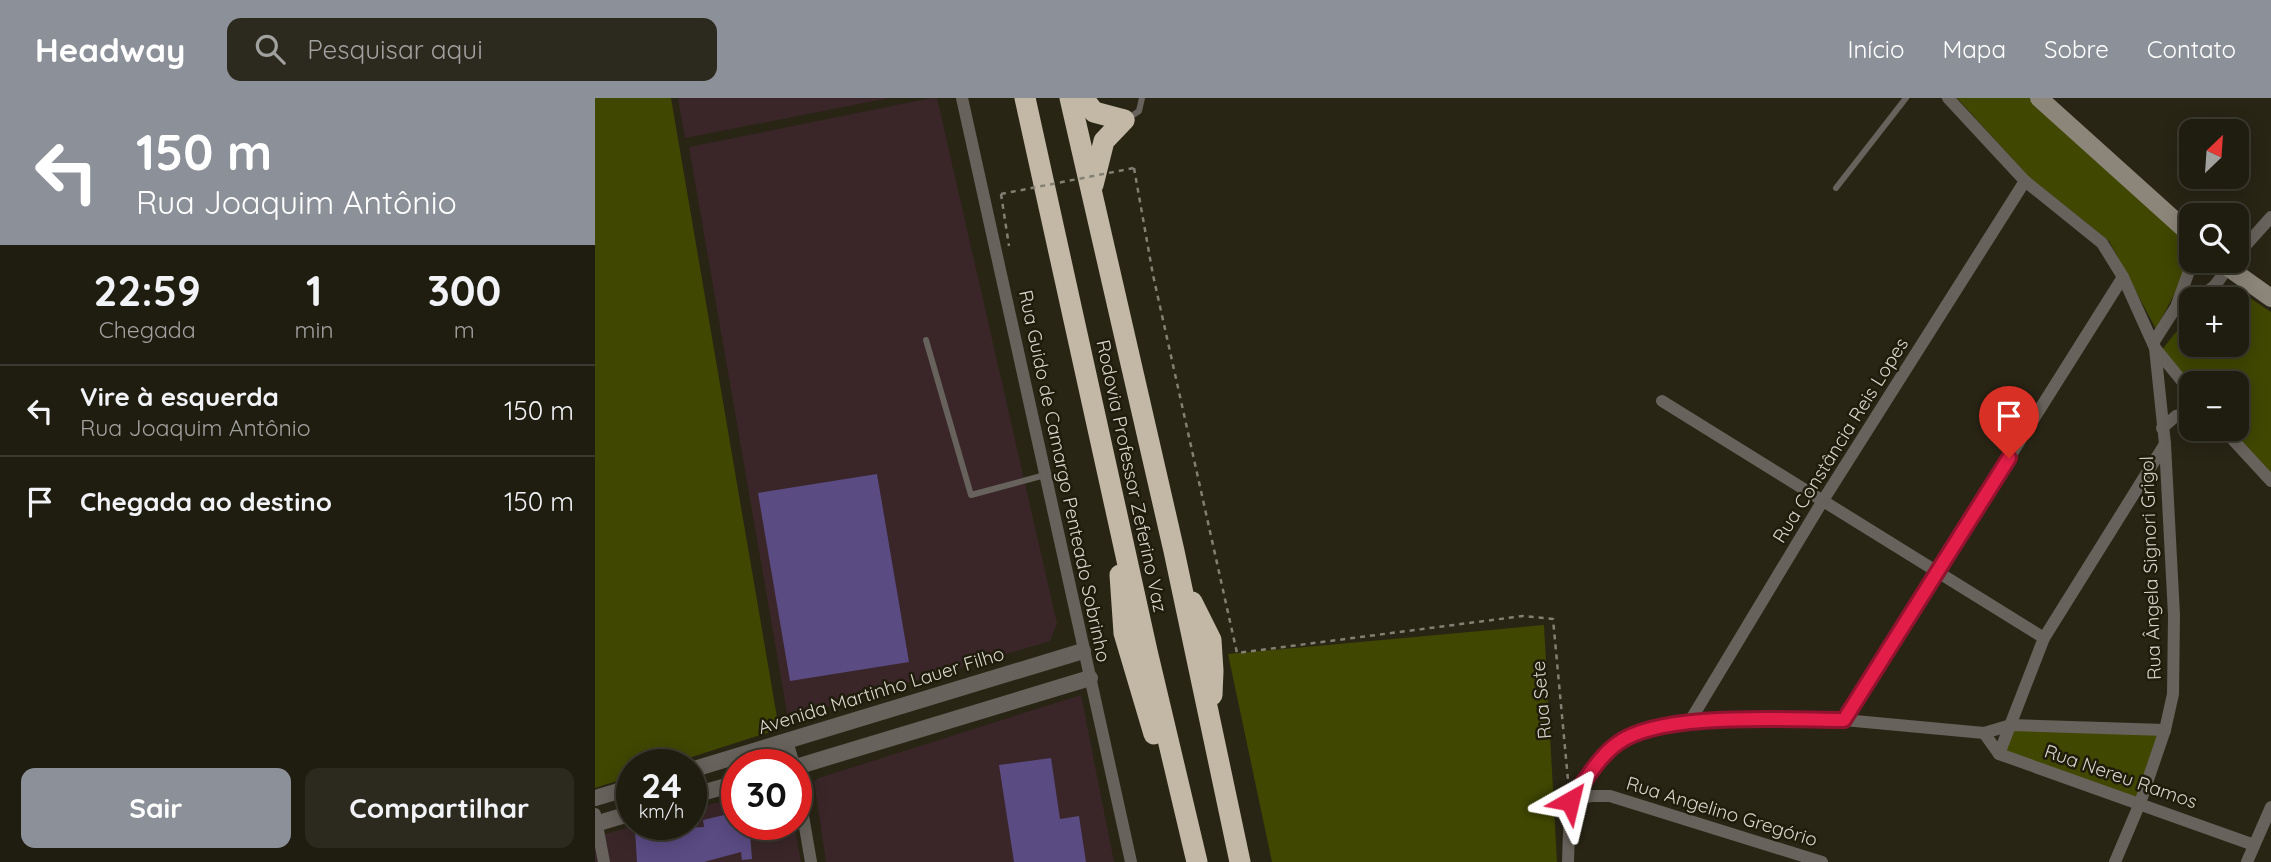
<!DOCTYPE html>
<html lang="pt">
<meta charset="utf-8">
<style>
:root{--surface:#1f1c10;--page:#2c291e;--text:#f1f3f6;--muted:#a1a19f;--line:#3c3a30;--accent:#8c9099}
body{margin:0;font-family:Quicksand,sans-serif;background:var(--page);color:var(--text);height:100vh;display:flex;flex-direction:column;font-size:26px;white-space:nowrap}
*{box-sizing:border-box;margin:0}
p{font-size:23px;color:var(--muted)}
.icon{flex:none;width:38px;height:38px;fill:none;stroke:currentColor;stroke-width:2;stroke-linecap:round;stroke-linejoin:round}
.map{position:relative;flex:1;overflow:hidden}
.details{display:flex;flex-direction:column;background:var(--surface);width:595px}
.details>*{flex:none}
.top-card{background:#8c9099;color:#fff;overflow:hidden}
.needle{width:46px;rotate:25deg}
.tools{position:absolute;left:1584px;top:21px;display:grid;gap:14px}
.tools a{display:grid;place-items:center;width:70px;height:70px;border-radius:14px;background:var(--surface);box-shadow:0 4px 18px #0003,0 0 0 2px var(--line);font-size:35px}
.speed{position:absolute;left:21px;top:651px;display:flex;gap:14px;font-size:35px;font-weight:700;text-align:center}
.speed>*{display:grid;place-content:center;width:91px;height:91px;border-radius:50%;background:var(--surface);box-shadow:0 4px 18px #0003,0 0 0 2px var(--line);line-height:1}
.speed small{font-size:18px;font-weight:400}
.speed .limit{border:10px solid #d22;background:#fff;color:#111}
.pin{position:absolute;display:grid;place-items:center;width:60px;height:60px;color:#fff;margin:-72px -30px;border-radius:50% 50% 50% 0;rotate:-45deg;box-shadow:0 0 7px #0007}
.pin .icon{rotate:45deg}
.me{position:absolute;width:77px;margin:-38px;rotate:37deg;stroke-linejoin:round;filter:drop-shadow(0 0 5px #0008)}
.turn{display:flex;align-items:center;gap:24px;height:147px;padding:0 21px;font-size:32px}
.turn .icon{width:91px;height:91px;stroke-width:2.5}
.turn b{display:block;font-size:49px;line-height:60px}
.eta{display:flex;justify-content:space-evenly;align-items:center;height:119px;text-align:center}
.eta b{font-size:42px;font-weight:700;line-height:49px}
.action{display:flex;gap:14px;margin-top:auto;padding:14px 21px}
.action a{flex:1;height:80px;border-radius:14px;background:var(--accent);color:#fff;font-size:28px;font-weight:700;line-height:80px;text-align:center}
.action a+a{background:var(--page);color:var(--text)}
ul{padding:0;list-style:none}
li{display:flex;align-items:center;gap:21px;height:91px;padding:0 21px;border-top:2px solid var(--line)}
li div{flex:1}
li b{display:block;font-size:26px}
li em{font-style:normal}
header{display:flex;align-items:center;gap:42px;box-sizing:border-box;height:98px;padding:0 35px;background:var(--accent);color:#fff}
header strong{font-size:33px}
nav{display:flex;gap:38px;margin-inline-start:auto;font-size:24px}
.search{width:490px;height:63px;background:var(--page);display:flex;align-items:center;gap:18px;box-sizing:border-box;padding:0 24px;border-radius:14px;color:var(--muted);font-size:26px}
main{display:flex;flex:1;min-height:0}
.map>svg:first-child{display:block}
.industrial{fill:#3a2629}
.green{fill:#3f4700}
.building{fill:#5a4b83}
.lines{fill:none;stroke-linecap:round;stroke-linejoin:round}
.path{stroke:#828073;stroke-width:2.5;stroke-dasharray:5 5;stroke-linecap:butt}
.service{stroke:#67625b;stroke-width:6}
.minor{stroke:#67625b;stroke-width:12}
.tertiary{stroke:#67625b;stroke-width:16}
.secondary{stroke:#8c8579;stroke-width:18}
.motorway{stroke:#c3b7a5;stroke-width:21}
.path-bridge{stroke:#828073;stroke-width:2.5;stroke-dasharray:5 5;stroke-linecap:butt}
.route-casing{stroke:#92132f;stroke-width:18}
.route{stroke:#e11d48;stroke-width:12}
.labels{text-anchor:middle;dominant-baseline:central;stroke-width:5;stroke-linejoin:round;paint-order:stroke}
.street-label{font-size:19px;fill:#d8d6cc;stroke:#1f1c0c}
</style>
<header>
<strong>Headway</strong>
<div class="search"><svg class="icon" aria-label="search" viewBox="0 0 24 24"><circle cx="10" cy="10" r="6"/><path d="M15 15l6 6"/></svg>Pesquisar aqui</div>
<nav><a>Início</a><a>Mapa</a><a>Sobre</a><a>Contato</a></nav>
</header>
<main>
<section class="details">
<div class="top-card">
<div class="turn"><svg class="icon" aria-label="left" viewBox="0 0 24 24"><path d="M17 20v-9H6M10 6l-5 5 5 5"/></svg><div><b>150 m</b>Rua Joaquim Antônio</div></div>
</div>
<div class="eta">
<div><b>22:59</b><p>Chegada</p></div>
<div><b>1</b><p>min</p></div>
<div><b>300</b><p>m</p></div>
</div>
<ul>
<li><svg class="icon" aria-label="left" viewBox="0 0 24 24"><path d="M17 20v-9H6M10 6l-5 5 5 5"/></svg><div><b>Vire à esquerda</b><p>Rua Joaquim Antônio</p></div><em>150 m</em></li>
<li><svg class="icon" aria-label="arrive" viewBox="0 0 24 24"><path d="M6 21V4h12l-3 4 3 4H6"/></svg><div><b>Chegada ao destino</b></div><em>150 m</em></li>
</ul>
<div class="action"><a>Sair</a><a>Compartilhar</a></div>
</section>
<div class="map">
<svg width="1676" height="764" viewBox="0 0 1676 764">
<rect width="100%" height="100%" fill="#292515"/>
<g class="industrial">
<polygon points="83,0 294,0 90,40"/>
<polygon points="337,0 342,0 462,526 455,543 193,620 94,49"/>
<polygon points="486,597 519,764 231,764 219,683 224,680"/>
<polygon points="142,699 142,726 199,726 206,764 0,764 0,739 46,726 96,726 96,712"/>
</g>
<g class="green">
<polygon points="0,0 76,0 184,631 72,667 37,667 37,678 0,690"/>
<polygon points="1362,0 1440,0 1596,135 1596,161 1592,172 1561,231 1514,143 1433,78"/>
<polygon points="1637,188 1676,214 1676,381 1630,331 1642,331 1642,285 1596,285 1566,253 1596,215 1596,247 1642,247 1642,201 1613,201"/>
<polygon points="949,527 962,764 677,764 633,556"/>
<polygon points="1419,630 1563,636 1544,700 1409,657"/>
</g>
<g class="building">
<polygon points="282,376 314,564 195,583 163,395"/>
<polygon points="456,660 465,721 484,718 491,764 419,764 404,667"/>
<polygon points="142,714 142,726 175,726 175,734 155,736 157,761 147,762 146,754 109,764 42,764 40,732 109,729 108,722"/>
</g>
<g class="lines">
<g class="path">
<polyline points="539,70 558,177 642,555 928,518 958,521 973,682"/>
<polyline points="406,96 414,148"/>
</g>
<g class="service">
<polyline points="531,22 544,13 547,0"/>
<polyline points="1241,90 1311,0"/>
<polyline points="331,242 376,397 450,377"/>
</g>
<g class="minor">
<polyline points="367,0 536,764"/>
<polyline points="1353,0 1430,83 1507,145 1528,179 1560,250 1596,294"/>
<polyline points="1642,157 1676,119"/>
<path d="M1598 201C1624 188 1621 186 1636 164"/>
<polyline points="1558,245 1581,209 1594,173 1604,163"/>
<polyline points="1067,303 1449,540"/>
<polyline points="1567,330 1581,318 1596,315"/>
<polyline points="1628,331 1676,383"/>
<polyline points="1249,622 1528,179"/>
<polyline points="1095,623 1227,404 1430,83"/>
<polyline points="1389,635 1404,656 1659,747"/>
<polyline points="192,643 199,667"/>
<polyline points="1404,656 1449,540 1570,346"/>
<polyline points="201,677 216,764"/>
<polyline points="975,703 1009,659 1023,645 1048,632 1095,623 1249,622 1389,635 1416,627 1570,632"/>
<polyline points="975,703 997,698 1015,698 1227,764"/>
<polyline points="0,716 9,764"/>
<polyline points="973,764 975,703"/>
<polyline points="1520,764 1545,705 1570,632 1578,596 1579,517 1570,346 1560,250"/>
<polyline points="1652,764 1676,709"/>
</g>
<g class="tertiary">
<polyline points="201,669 495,580"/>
<polyline points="96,672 488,553"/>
<polyline points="96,698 142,685"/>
<polyline points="0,700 37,689"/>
<polyline points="0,726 37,715"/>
</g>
<g class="secondary">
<polyline points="1444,0 1596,137"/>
<polyline points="1624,163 1676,200"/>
</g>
<g class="motorway">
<polyline points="430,0 552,553 602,764"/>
<polyline points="475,0 579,453 645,764"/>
<polyline points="488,0 499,14 529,22"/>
<polyline points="498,87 509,43 529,22"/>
<polyline points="525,477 529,535 559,636"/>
<polyline points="597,504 616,542 618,573 617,597"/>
</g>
<polyline class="path-bridge" points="406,96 539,70"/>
</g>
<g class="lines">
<g class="route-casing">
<path id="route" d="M975 703C990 684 1003 659 1023 645 1066 613 1193 622 1249 622L1414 360"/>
</g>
<use href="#route" class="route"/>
</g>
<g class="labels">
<g class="street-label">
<text transform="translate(1245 342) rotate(-58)">Rua Constância Reis Lopes</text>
<text transform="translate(470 378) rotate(78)">Rua Guido de Camargo Penteado Sobrinho</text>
<text transform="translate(537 378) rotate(78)">Rodovia Professor Zeferino Vaz</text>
<text transform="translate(1555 470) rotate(-92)">Rua Ângela Signori Grigol</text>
<text transform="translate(286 592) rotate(-17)">Avenida Martinho Lauer Filho</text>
<text transform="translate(946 602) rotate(-95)">Rua Sete</text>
<text transform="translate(1526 678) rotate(19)">Rua Nereu Ramos</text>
<text transform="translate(1127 713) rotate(17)">Rua Angelino Gregório</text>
</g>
</g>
</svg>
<div class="tools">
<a><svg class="needle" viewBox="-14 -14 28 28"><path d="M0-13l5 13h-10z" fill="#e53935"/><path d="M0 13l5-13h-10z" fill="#a1a19f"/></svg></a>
<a><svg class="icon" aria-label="search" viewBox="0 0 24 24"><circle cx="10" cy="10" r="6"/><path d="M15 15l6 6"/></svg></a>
<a>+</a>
<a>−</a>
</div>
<div class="speed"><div>24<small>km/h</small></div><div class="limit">30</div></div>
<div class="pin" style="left:1414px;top:360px;background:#d93025"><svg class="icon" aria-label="arrive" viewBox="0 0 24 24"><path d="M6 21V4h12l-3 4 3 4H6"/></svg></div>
<svg class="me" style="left:975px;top:703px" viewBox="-20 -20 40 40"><path d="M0-17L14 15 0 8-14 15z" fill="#e11d48" stroke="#fff" stroke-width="4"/></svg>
</div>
</main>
